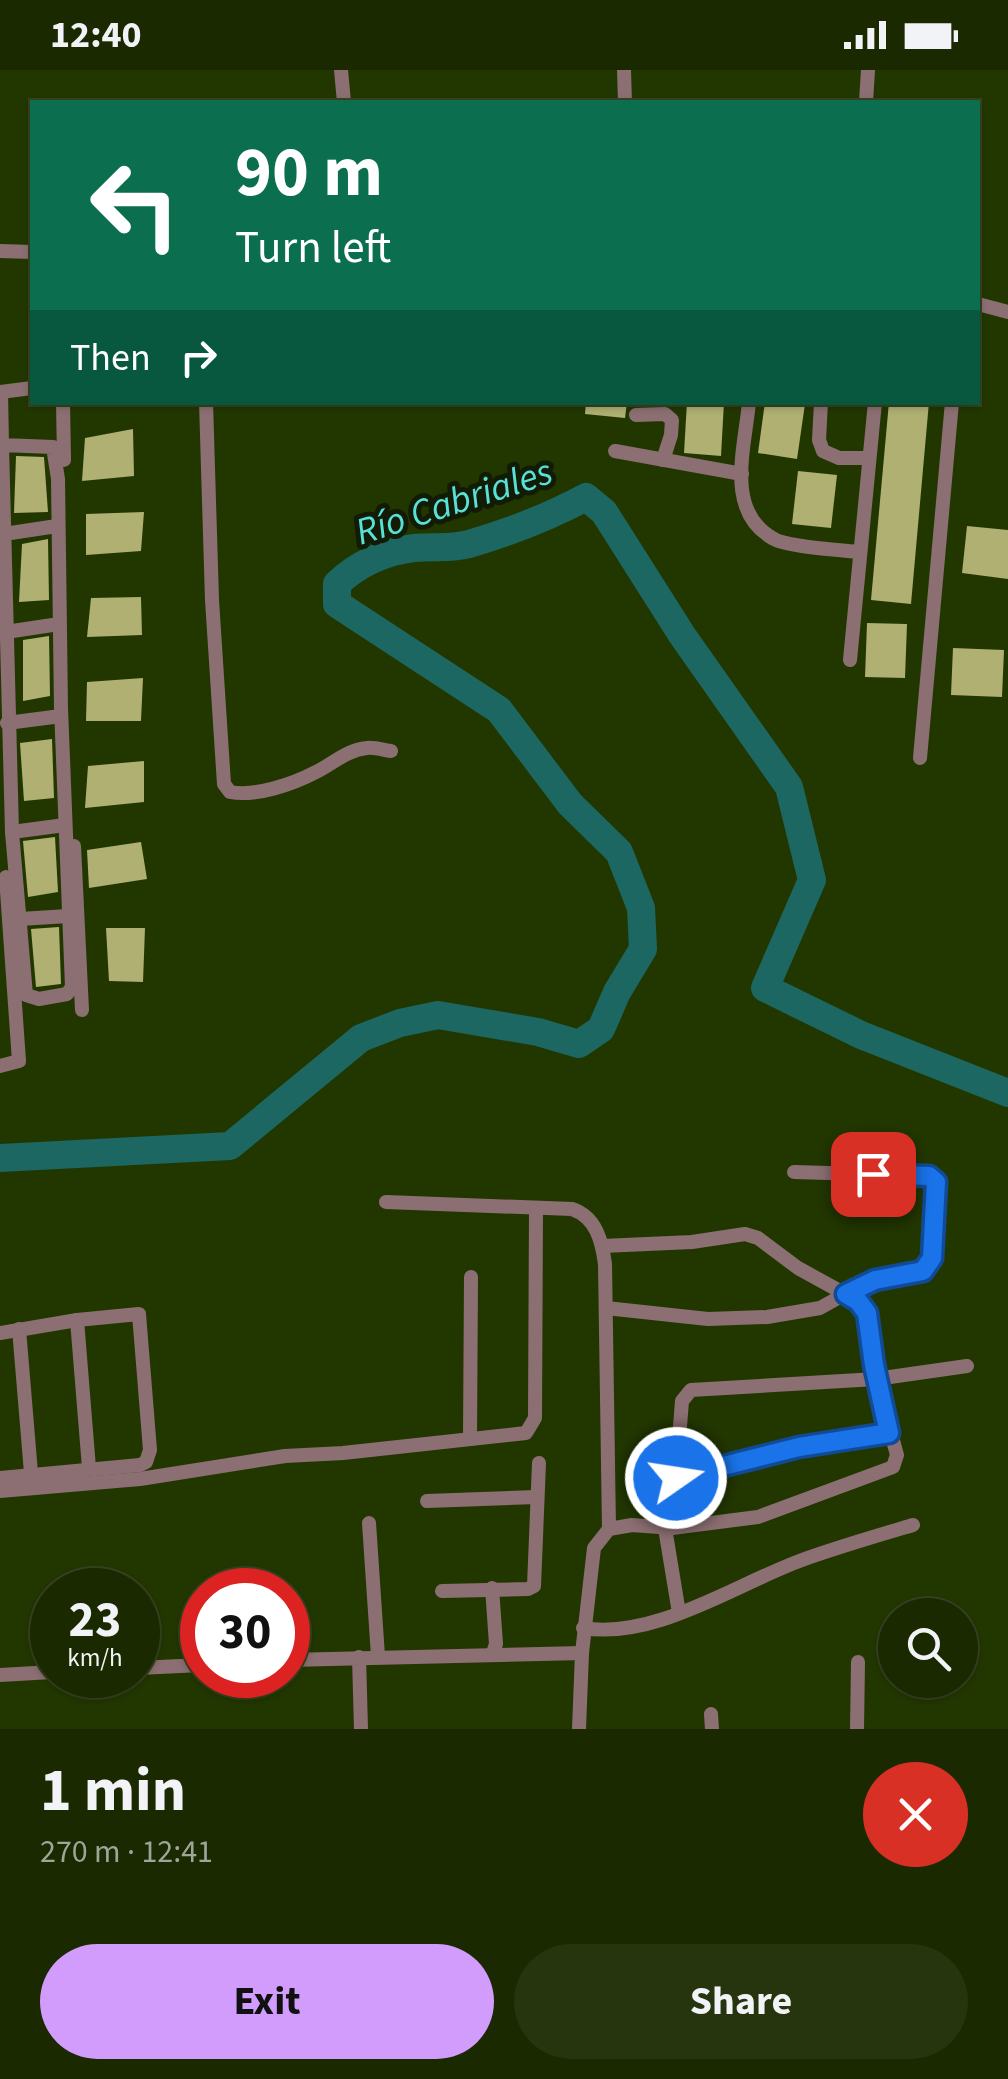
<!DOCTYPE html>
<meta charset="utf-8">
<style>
:root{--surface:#1a2900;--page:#27350f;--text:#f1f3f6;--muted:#9fa699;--line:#384522;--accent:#d29cfd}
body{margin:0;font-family:"Source Sans 3",sans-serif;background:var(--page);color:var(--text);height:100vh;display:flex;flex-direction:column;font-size:38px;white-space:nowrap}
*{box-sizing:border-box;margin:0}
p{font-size:32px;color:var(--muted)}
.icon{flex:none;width:55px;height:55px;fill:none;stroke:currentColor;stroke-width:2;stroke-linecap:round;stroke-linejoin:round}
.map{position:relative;height:1659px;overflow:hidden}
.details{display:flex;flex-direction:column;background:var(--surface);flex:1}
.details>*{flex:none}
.banner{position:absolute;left:30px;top:30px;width:950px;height:305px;border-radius:0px;box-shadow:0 2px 8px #0004,0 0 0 2px var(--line);background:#0b6e4f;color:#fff;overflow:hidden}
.fabs{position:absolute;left:878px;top:1528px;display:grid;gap:20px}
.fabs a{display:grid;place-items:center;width:100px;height:100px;border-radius:50%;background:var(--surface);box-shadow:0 2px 8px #0004,0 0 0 2px var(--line);font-size:50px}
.speed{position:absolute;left:30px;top:1498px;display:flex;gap:20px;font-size:50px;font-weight:700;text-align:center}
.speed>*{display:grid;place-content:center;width:130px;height:130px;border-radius:50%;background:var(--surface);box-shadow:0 2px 8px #0004,0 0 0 2px var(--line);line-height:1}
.speed small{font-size:25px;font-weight:400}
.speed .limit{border:15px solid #d22;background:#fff;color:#111}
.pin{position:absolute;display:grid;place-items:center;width:85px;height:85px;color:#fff;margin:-42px;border-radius:20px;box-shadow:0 5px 15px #0006}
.me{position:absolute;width:110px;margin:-55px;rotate:77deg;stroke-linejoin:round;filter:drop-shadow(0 0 8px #0008)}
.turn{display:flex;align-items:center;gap:35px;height:210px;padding:0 40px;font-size:45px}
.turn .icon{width:130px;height:130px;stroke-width:2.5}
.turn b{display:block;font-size:70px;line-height:85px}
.then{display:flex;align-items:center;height:95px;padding:0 40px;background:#0003;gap:20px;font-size:38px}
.round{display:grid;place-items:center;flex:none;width:105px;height:105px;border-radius:52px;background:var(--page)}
.head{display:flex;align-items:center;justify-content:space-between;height:170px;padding:0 40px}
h1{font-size:60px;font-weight:700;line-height:75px}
.action{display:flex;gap:20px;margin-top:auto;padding:20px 40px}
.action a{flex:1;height:115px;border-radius:60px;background:var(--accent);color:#111;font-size:40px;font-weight:700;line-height:115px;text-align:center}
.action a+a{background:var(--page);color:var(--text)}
.status{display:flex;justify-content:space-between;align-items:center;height:70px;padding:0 50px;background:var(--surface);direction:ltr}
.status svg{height:28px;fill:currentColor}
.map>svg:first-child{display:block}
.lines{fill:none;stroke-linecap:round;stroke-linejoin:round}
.river{stroke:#1c6762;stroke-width:28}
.building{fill:#afb072}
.minor{stroke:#8c6f73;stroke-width:14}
.route-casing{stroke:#114b97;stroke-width:25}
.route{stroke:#1a73e8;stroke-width:18}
.labels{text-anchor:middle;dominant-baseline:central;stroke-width:10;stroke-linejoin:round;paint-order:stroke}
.water-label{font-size:38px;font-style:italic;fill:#57e1d8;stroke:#121b06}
</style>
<div class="status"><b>12:40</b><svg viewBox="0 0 49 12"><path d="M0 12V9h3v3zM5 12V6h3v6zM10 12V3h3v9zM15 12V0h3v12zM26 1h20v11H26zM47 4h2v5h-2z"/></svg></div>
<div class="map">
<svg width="1008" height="1659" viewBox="0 0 1008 1659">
<rect width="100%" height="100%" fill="#223700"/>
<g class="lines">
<path class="river" d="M0 1088 230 1076 361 968 400 953 438 945 538 962 579 974 601 959 617 922 643 879 641 838 619 782 570 734 499 640 337 534V514C357 494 386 481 414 478 432 476 452 479 469 474 510 462 549 447 586 427L604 442 682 565 789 717 812 810 765 918 861 965 1008 1023"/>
</g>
<g class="building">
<polygon points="586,332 627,332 625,348 585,344"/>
<polygon points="687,332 724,332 721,386 684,383"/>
<polygon points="765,332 805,334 797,389 758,383"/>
<polygon points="889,332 929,332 911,534 871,530"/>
<polygon points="133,359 134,406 82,411 85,368"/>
<polygon points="16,386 44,387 48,442 14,443"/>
<polygon points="798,401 837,405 831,458 792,454"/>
<polygon points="144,442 141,481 86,485 86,444"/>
<polygon points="967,456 1008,460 1008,509 962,503"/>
<polygon points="48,469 49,530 19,532 22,474"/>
<polygon points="141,527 142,565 87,567 91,528"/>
<polygon points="867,553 907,554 905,608 865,607"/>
<polygon points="49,566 50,626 23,631 23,570"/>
<polygon points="953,578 1004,580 1002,627 951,625"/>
<polygon points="143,608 141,651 86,651 87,612"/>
<polygon points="52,669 54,728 24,731 20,673"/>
<polygon points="144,691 144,732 85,738 88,696"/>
<polygon points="55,767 58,822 28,827 23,771"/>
<polygon points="141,772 147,809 89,818 87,780"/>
<polygon points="59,857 61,914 36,917 31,859"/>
<polygon points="106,858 145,858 143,912 109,911"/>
</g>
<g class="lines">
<g class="minor">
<polyline points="341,0 344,32"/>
<polyline points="624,0 625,32"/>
<polyline points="866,32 868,0"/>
<polyline points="0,181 32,182"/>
<polyline points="978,234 1008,242"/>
<polyline points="0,322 32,318"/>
<polyline points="1,322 2,375 12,762 26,925 39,929 67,924 72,917 61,638 58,409 53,377 2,375"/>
<polyline points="63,332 64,390"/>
<path d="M206 332 212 530 224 714 230 722C256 727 293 714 316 702 333 694 346 680 367 678 374 677 384 680 391 681"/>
<path d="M749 332C745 378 724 442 774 469 788 477 840 480 859 482"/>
<polyline points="821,332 819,370 823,381 839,388 868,388"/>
<polyline points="636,345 665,344 672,350 671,365 663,390"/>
<polyline points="615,381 742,404"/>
<polyline points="4,464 57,456"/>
<polyline points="6,562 59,554"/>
<polyline points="850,590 875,332"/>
<polyline points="7,653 61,646"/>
<polyline points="920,688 952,332"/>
<polyline points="12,762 65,755"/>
<polyline points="74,776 82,940"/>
<polyline points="20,849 68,846"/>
<polyline points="0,996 19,991 6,807"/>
<path d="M386 1132 572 1139C596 1147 602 1171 605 1194L609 1459"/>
<polyline points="606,1238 708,1249 767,1247 820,1238 863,1214 923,1201 932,1188 936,1112 932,1106 794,1102"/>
<polyline points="77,1250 89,1398"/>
<polyline points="19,1259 31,1403"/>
<polyline points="0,1263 77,1250 139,1244 150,1380 146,1392 140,1395 0,1408"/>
<polyline points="470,1369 471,1207"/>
<polyline points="676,1409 695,1406 799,1377 889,1363"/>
<polyline points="0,1421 140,1409 285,1386 343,1383 526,1363 535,1348 536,1139"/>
<polyline points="427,1431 536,1427"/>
<polyline points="369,1453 378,1586"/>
<polyline points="665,1458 679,1543"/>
<polyline points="672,1458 682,1331 691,1320 876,1309 967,1296"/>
<polyline points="492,1518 496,1574 493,1583"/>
<polyline points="442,1521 528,1519 534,1516 539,1393"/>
<path d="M583 1558C655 1570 736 1514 802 1490 838 1477 876 1466 913 1455"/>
<polyline points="582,1583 594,1478 609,1459 632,1455 672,1458 758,1447 893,1397 897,1385 876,1309 867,1243 858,1231 798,1198 758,1168 745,1164 692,1172 602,1176"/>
<polyline points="359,1587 361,1659"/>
<polyline points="288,1590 582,1583 579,1659"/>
<polyline points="138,1598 202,1595"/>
<polyline points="0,1605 52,1602"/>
<polyline points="711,1644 712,1659"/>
<polyline points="857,1659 858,1592"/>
</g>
</g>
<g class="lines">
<g class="route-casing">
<polyline id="route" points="676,1408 799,1377 889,1363 874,1295 867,1243 858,1231 846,1224 875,1210 923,1201 932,1188 936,1112 929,1106 873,1104"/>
</g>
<use href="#route" class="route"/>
</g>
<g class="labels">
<g class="water-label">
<text transform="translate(454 432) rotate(-18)">Río Cabriales</text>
</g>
</g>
</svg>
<div class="fabs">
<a><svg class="icon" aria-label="search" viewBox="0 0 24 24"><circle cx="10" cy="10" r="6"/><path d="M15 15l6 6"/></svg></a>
</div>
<div class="speed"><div>23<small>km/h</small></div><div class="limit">30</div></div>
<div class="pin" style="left:873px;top:1104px;background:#d93025"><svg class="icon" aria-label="arrive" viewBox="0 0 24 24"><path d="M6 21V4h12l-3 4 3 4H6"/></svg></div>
<svg class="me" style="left:676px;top:1408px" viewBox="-20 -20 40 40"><circle r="17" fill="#1a73e8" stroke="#fff" stroke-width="3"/><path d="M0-11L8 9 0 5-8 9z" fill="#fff"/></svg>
<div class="banner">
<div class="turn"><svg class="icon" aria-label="left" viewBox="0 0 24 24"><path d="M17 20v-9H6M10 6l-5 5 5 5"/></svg><div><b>90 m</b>Turn left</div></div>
<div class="then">Then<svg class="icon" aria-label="right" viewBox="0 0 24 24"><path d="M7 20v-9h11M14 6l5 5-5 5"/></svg></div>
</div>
</div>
<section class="details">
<div class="head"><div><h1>1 min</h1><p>270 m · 12:41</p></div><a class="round" style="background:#d93025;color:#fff"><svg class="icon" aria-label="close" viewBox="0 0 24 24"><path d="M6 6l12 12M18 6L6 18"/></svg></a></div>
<div class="action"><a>Exit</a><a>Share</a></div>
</section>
